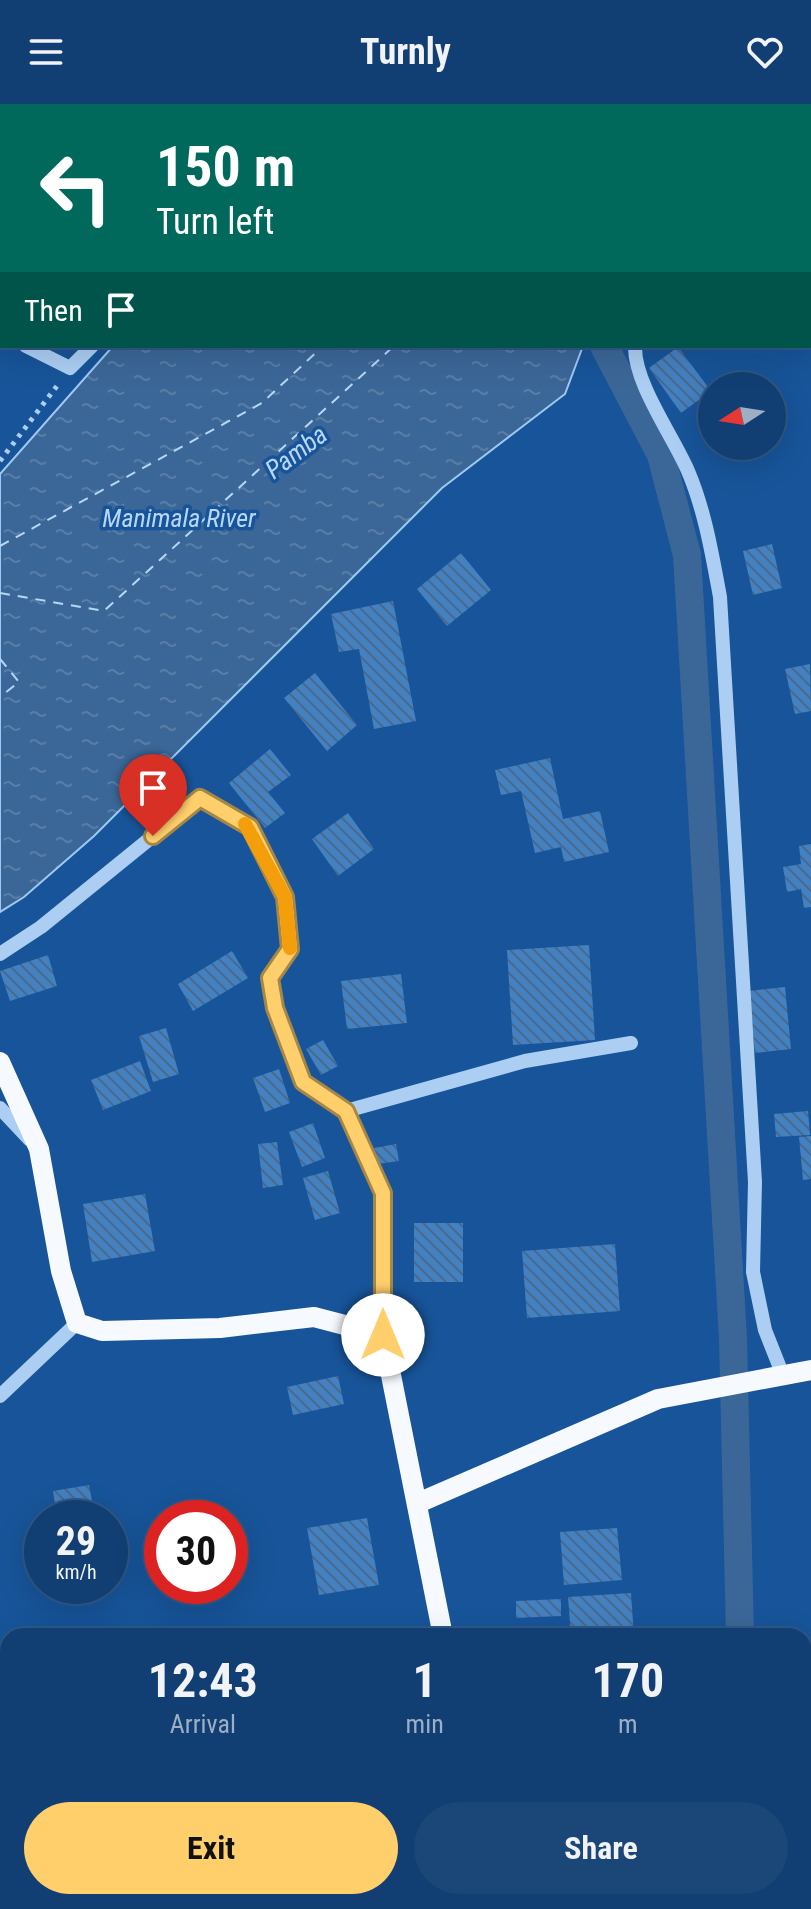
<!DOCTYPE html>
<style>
:root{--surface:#113f73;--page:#1a4678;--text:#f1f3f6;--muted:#9cafc4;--line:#305885;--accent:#ffcf6c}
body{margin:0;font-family:"Roboto Condensed",sans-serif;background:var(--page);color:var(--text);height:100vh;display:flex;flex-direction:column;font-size:30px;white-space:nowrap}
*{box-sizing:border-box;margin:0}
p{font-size:26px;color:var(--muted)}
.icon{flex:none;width:44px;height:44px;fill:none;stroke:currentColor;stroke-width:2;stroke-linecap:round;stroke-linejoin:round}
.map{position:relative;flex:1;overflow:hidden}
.drawer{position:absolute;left:0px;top:1524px;width:812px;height:282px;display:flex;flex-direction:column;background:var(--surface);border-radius:24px 24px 0 0;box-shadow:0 8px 32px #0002,0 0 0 2px var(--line)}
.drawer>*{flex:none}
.hud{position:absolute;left:0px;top:0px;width:812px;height:244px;box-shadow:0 8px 32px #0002,0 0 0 2px var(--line);background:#00695c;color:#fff;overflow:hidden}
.needle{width:52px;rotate:258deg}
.controls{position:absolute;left:698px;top:268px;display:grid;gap:16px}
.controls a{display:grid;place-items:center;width:88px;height:88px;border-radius:50%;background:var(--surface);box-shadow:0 8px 32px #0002,0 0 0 2px var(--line);font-size:40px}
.speed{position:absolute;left:24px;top:1396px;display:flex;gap:16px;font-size:40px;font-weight:700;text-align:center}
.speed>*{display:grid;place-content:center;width:104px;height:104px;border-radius:50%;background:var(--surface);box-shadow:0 8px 32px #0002,0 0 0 2px var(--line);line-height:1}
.speed small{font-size:20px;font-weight:400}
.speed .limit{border:12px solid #d22;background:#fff;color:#111}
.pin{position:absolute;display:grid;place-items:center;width:68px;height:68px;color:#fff;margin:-82px -34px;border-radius:50% 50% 50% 0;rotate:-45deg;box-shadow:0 0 8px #0007}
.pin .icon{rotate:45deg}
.me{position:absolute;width:88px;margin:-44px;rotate:0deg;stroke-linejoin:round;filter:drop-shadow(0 0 6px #0008)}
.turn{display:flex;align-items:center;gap:28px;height:168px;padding:0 24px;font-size:36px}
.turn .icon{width:104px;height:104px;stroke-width:2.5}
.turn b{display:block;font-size:56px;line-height:68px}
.then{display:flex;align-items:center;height:76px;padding:0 24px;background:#0003;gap:16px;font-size:30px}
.eta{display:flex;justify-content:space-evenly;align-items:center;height:136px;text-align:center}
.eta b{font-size:48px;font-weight:700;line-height:56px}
.cta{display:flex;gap:16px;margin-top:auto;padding:16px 24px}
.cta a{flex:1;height:92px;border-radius:48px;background:var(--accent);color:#111;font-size:32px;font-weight:700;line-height:92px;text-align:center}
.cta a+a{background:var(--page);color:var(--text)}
header{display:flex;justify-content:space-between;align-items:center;height:104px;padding:0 24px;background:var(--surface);font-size:36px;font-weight:700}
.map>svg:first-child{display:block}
.water{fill:url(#water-ripples);stroke:#9ec9f4;stroke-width:2}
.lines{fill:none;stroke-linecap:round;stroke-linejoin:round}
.canal{stroke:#3b6798;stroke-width:28}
.ferry{stroke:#b8d7f8;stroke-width:2;stroke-dasharray:10 8;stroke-linecap:butt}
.building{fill:url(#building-back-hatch)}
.path{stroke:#abcef2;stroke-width:5;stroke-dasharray:4 6;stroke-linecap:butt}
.minor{stroke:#abcef2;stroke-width:14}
.major{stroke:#f6faff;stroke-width:20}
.route-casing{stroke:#a68746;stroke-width:20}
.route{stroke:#ffcf6c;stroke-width:14}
.slow{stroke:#f59e0b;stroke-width:14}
.labels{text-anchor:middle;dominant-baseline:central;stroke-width:7;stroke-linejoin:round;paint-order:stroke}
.water-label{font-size:26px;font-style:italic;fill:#b8d7f8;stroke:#175499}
</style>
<header><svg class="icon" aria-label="menu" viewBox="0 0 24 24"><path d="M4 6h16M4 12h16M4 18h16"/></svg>Turnly<svg class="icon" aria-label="heart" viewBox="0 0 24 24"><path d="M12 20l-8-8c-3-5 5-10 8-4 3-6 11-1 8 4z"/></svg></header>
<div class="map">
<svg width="811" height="1805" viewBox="0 0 811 1805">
<defs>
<pattern id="water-ripples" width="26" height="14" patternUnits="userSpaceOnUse" patternTransform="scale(2)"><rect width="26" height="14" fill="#3b6798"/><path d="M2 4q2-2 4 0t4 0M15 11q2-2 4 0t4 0" fill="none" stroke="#587ea7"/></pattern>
<pattern id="building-back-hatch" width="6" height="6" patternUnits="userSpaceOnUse" patternTransform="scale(2)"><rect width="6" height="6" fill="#4481c1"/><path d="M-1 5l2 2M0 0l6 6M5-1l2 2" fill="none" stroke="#48698c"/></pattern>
</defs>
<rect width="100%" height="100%" fill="#175499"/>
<g class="water">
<polygon points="328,0 811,0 811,108 810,2"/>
<polygon points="113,242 583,242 565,290 442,384 94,732 24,793 0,808 0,370"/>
</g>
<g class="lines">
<g class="canal">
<polyline points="604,242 661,351 687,451 733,1234 740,1532"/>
<polyline points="736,1805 737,1798"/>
</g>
<g class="ferry">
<polyline points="574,2 577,0"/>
<polyline points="661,2 664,0"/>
<polyline points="0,442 262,299 323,242"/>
<polyline points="0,489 104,507 394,242"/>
<polyline points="0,555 19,578 0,593"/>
</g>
</g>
<g class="building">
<polygon points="678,243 711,287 681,309 649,264"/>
<polygon points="772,440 782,484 753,491 743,447"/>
<polygon points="461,449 491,486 447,522 417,485"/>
<polygon points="393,497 416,617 374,625 359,545 339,548 331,510"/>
<polygon points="810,560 811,607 795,610 785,565"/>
<polygon points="315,569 357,621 327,647 284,594"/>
<polygon points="270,645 291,671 268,688 285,709 265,724 229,679"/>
<polygon points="550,654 563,715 600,707 609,748 564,758 561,743 535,749 521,687 501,691 495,666"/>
<polygon points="348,709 374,745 338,772 312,735"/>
<polygon points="811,740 811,803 804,804 801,785 787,788 783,763 801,760 799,742"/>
<polygon points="589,841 595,936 513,941 507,846"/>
<polygon points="232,847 248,874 193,907 178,880"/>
<polygon points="48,851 57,882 10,897 0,867"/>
<polygon points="401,870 407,919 347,925 341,877"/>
<polygon points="785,883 791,945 755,949 749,887"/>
<polygon points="166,924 179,970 153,978 139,932"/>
<polygon points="323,936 338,962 321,971 306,945"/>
<polygon points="140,957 151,987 103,1006 91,976"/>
<polygon points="279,965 290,999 265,1008 253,974"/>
<polygon points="808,1007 810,1031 776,1033 774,1010"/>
<polygon points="313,1019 325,1054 302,1063 289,1028"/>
<polygon points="811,1032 811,1075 803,1076 799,1033"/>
<polygon points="277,1038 283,1081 263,1084 258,1040"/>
<polygon points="396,1040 399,1057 377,1060 374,1044"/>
<polygon points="328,1067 340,1109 315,1116 303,1074"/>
<polygon points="145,1090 155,1147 92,1158 83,1100"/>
<rect x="414" y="1119" width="49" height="59"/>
<polygon points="615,1140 620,1207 527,1214 522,1147"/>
<polygon points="338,1272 344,1300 293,1311 287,1283"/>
<polygon points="89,1381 93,1402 74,1405 75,1414 57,1414 53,1387"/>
<polygon points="367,1414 379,1481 319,1491 307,1424"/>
<polygon points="617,1424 622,1476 564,1481 560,1428"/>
<polygon points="631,1489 634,1532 571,1532 568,1493"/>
<polygon points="561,1495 561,1512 516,1514 516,1497"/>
<polygon points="811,1561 811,1594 804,1594 804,1562"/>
<polygon points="804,1661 811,1661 811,1745 806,1746"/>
<polygon points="80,1798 225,1798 225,1805 79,1805"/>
<polygon points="269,1798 289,1798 309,1801 309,1805 268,1805"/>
<polygon points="353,1798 409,1798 408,1805 352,1805"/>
</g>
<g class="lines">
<polyline class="path" points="0,357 60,278"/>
<g class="minor">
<polyline points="301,2 301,0"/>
<polyline points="810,122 811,121"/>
<polyline points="0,221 2,223"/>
<polyline points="26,242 70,264 92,242"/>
<path d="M635 242C634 279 673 332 688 367 705 407 712 450 720 493L755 1078 753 1168 765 1226 782 1269"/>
<polyline points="0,850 41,823 200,694 250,723 285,793 290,845 270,874 275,904 303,978 346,1007 383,1089 383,1231"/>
<polyline points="0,1004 30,1036"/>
<polyline points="346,1007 525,957 631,939"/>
<polyline points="0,1292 77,1219"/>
</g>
<g class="major">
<polyline points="0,958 39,1045 61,1167 77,1219 102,1227 220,1224 314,1213 383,1231 443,1532"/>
<polyline points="418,1399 658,1295 811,1266"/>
<polyline points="492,1805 494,1798"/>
</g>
</g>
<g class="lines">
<g class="route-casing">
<polyline id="route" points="153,732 200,694 250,723 285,793 290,845 270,874 275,904 303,978 346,1007 383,1089 383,1231"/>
</g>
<use href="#route" class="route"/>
<polyline class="slow" points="245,720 285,793 290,844"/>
</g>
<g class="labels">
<g class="water-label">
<text transform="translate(296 348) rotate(-37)">Pamba</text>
<text x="179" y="414">Manimala River</text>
</g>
</g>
</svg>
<div class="controls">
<a><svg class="needle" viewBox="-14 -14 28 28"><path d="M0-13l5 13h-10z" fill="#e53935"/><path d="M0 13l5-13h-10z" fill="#9cafc4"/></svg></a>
</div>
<div class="speed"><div>29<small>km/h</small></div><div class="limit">30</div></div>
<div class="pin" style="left:153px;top:732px;background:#d93025"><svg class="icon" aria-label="arrive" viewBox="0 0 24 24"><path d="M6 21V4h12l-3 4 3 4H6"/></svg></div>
<svg class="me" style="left:383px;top:1231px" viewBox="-20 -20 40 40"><circle r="19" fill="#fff"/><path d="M0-13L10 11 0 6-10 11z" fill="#ffcf6c"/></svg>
<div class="hud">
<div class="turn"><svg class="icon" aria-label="left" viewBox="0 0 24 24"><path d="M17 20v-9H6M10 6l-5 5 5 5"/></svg><div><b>150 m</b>Turn left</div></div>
<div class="then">Then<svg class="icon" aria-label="arrive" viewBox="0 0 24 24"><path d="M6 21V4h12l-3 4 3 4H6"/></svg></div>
</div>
<section class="drawer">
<div class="eta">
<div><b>12:43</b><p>Arrival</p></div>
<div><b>1</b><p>min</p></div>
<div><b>170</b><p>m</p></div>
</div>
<div class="cta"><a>Exit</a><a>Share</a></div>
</section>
</div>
